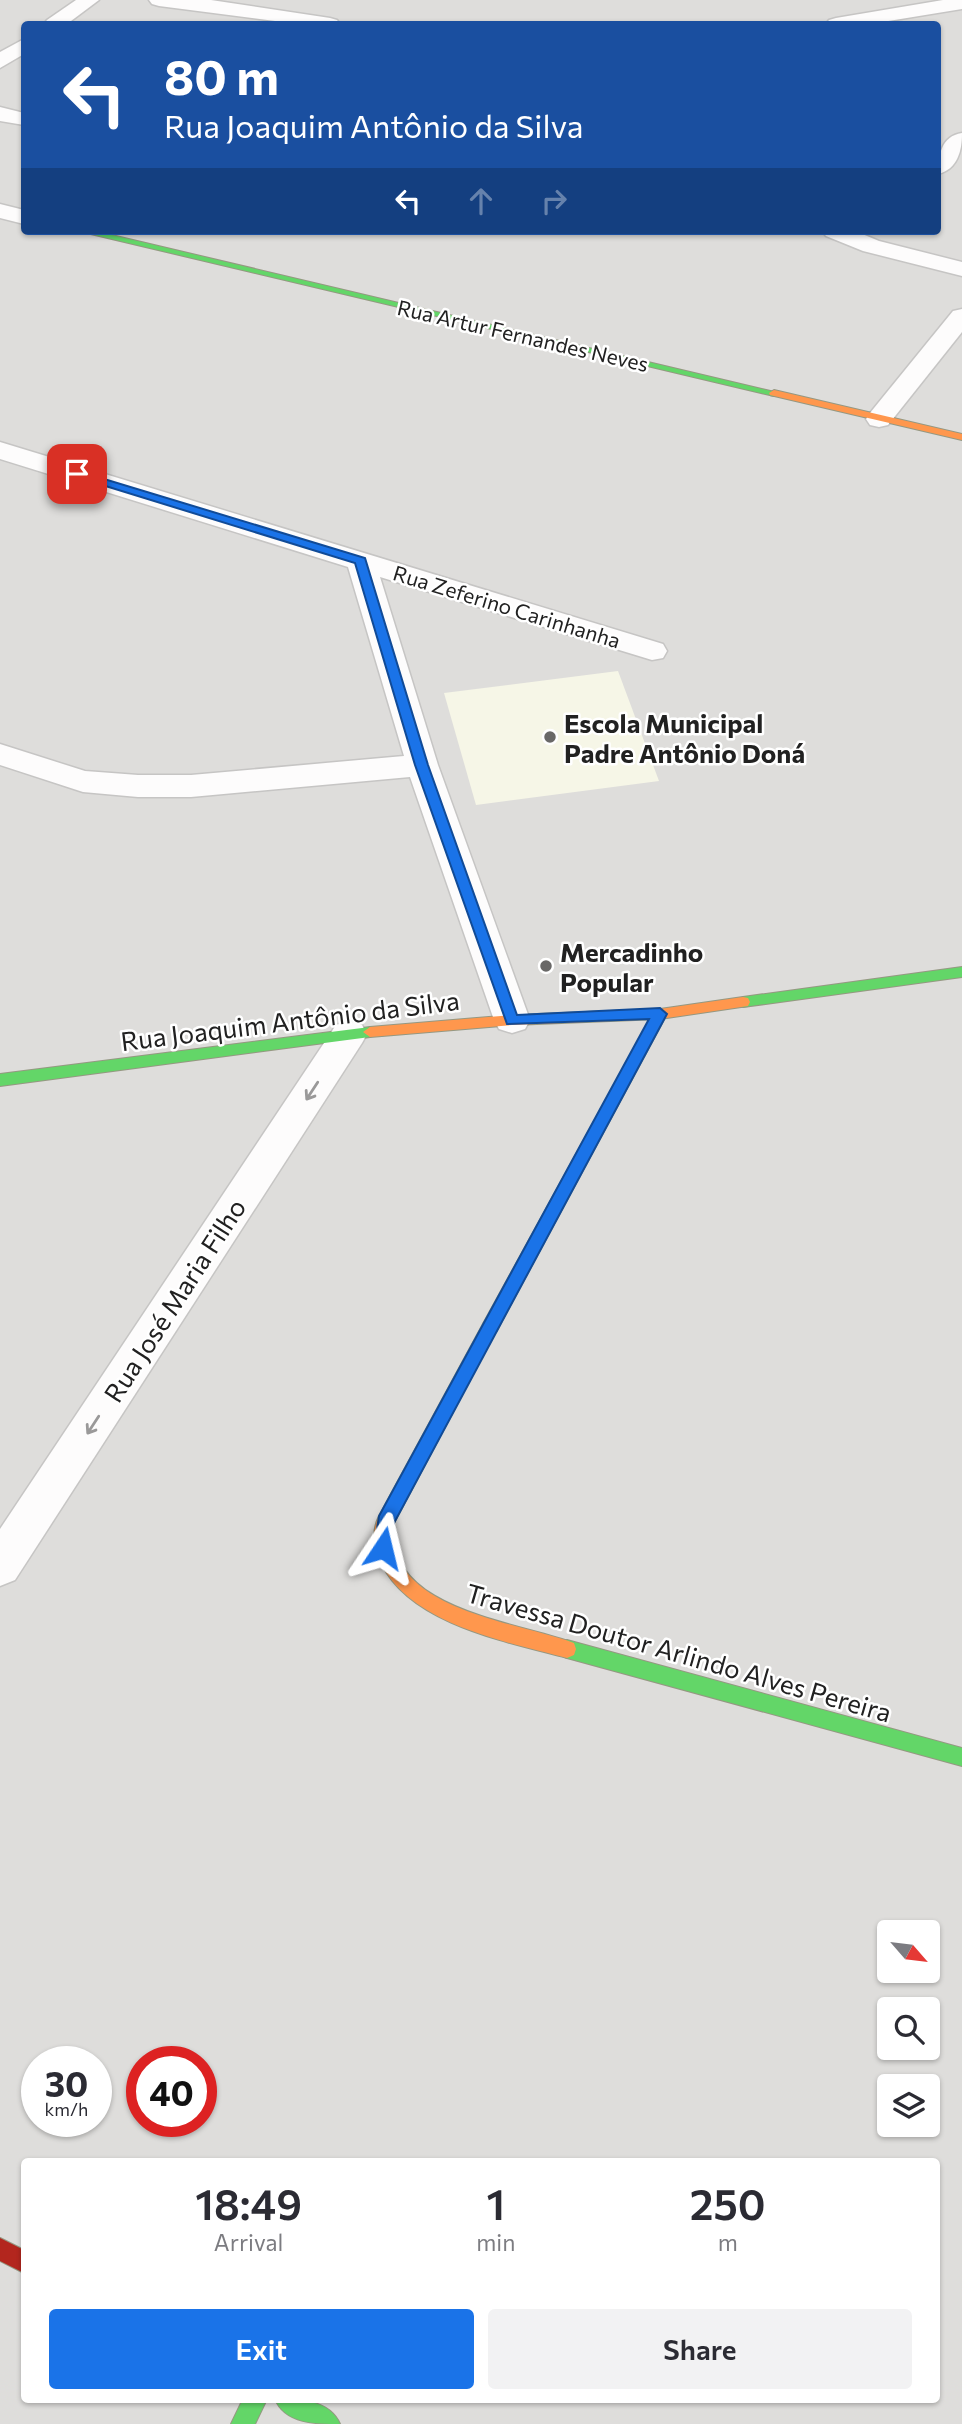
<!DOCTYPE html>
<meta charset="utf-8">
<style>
:root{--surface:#fff;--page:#f2f2f3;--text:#2b2b33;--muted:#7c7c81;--accent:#1a73e8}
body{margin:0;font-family:Commissioner,sans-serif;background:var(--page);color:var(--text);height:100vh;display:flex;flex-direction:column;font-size:26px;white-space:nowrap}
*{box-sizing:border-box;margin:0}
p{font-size:23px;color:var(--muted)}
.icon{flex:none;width:38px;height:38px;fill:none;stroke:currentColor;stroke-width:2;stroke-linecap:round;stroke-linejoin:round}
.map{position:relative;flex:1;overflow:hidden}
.side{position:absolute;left:21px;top:2158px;width:919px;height:245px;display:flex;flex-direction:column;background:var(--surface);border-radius:7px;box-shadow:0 2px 5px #0004}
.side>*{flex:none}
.banner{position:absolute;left:21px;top:21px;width:920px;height:214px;border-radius:7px;box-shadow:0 2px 5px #0004;background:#1a4fa0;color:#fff;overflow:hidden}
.needle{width:46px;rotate:118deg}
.controls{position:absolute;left:877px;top:1920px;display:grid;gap:14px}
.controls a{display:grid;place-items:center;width:63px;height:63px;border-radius:7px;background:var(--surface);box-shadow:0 2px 5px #0004;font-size:35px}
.speed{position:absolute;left:21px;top:2046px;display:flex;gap:14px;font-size:35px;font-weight:700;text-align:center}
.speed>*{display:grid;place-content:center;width:91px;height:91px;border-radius:50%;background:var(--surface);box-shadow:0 2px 5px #0004;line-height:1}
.speed small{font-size:18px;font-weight:400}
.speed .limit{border:10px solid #d22;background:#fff;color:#111}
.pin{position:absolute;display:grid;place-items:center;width:60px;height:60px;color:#fff;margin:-30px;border-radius:14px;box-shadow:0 4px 10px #0006}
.me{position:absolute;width:77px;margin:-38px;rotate:10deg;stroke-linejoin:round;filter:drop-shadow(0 0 5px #0008)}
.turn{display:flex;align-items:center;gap:24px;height:147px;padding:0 28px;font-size:32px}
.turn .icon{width:91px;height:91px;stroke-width:2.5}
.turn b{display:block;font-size:49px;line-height:60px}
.lanes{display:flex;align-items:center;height:66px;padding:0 28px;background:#0003;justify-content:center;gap:35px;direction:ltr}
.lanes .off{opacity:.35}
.eta{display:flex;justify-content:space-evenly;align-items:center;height:119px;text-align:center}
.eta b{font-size:42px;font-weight:600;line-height:49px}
.primary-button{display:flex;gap:14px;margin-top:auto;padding:14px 28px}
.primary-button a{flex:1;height:80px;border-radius:7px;background:var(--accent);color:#fff;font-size:28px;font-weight:600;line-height:80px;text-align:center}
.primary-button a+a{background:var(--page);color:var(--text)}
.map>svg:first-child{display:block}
.residential{fill:#dedddb;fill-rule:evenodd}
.education{fill:#f6f6e7}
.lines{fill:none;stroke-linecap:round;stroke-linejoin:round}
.street-casing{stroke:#c6c5c4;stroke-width:3}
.fast-casing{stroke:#959882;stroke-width:2}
.slow-casing{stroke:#959882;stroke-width:2}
.jam-casing{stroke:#959882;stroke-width:2}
.street{fill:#fdfcfc;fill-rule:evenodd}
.fast{fill:#63d668;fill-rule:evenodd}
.slow{fill:#ff974d;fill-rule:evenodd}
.jam{fill:#b3261e;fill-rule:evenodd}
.oneway{stroke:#9a9999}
.route{fill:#1a73e8;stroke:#114b97;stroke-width:2}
.poi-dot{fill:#696867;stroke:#fff;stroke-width:2.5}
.labels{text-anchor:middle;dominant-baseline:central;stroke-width:5;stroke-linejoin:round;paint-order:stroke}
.far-street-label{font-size:21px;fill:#212121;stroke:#fff}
.poi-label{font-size:26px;font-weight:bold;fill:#212121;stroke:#fff;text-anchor:start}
.street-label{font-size:26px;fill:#212121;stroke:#fff}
</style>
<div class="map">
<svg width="962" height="2424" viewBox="0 0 962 2424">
<rect width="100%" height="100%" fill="#efedea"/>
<path class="residential" d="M0 0H962V2424H0ZM24 24H938V231H24ZM889 1932H928V1970H889ZM889 2009H928V2048H889ZM37 2062H96V2121H37ZM142 2062H201V2121H142ZM889 2086H928V2124H889ZM24 2161H936V2399H24Z"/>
<polygon class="education" points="618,671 659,781 476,805 444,693"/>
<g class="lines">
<g class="street-casing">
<g id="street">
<polygon points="76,0 99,0 67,24 44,24 47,20"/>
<polygon points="149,0 211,0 330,18 337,20 340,24 298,24 159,6 152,4"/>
<polygon points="943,0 962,0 962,9 870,24 826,24 829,20 836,18"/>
<polygon points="24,39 24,54 0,68 0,52"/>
<polygon points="0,107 24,113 24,125 0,121"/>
<path d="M962 133C962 150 958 169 938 174 938 156 941 136 962 133Z"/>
<polygon points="0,204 24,210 24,224 0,218"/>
<polygon points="822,231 855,231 879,241 962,262 962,276 863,251 826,236"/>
<polygon points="962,309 962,332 888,425 879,427 870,425 866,419 870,413 953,311"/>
<polygon points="0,442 663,644 667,651 663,658 652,660 380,577 438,765 530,1020 525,1029 512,1033 499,1029 494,1020 410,777 191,797 138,797 83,792 0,765 0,744 85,771 138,775 191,775 404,756 348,567 0,459"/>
<polygon points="349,1021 362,1025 367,1034 362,1043 15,1580 0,1586 0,1529 336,1025"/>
</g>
</g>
<g class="fast-casing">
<g id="fast">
<polygon points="78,231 95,231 779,393 774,396"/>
<polygon points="962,967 962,977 743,1007 736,1002 743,997"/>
<polygon points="370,1027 377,1032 370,1037 0,1086 0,1074"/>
<polygon points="567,1640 962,1748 962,1766 567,1658 560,1655 558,1649 560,1643"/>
<polygon points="243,2399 267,2399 255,2424 231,2424"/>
<path d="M275 2399C298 2399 329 2399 340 2424 317 2424 285 2424 275 2399Z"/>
</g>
</g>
<g class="slow-casing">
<g id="slow">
<polygon points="774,390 962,434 962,440 770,395 769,393"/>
<polygon points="743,997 748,998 750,1002 748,1006 660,1019 512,1025 370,1037 363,1032 370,1027 512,1015 660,1009"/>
<path d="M490 1320 496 1322 498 1327 394 1523C383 1610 516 1621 574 1643L576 1649 574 1655 567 1658C507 1642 410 1624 381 1563 374 1547 371 1532 379 1516L484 1322Z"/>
</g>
</g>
<g class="jam-casing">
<g id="jam">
<polygon points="660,1009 667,1014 496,1332 490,1334 484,1332 482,1327 484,1322 653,1014"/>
<polygon points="0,2238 24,2250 24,2273 0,2261"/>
</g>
</g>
<use href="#street" class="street"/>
<use href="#fast" class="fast"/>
<use href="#slow" class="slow"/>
<use href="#jam" class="jam"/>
</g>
<defs><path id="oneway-shaft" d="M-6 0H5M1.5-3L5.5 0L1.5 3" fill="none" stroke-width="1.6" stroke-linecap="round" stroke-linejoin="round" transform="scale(1.75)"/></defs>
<g class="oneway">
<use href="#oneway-shaft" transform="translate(312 1091) rotate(123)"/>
<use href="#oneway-shaft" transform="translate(93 1425) rotate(123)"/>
</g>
<polygon class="route" points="73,472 81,472 365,558 428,765 517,1015 660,1008 667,1014 394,1523 389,1554 383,1556 377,1554 374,1548 379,1516 649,1019 507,1024 415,765 355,563 73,476"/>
<g class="poi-dot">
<circle cx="550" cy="737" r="7"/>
<circle cx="546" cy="966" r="7"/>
</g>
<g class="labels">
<g class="far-street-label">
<text transform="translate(523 335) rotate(13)">Rua Artur Fernandes Neves</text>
<text transform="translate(507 606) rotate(17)">Rua Zeferino Carinhanha</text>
</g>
<g class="poi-label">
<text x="564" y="722">Escola Municipal<tspan x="564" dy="30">Padre Antônio Doná</tspan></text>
<text x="560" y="951">Mercadinho<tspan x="560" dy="30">Popular</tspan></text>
</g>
<g class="street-label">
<text transform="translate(290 1020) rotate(-7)">Rua Joaquim Antônio da Silva</text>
<text transform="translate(174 1300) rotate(-57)">Rua José Maria Filho</text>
<text transform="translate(679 1652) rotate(16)">Travessa Doutor Arlindo Alves Pereira</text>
</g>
</g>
</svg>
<div class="controls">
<a><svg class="needle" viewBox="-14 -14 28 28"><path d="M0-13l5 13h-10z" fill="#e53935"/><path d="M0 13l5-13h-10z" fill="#7c7c81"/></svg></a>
<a><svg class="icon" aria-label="search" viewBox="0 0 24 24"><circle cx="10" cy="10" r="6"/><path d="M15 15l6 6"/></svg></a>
<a><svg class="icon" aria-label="layers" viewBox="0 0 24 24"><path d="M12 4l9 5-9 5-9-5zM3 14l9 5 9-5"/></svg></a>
</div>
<div class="speed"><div>30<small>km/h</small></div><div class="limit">40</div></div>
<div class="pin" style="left:77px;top:474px;background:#d93025"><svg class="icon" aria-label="arrive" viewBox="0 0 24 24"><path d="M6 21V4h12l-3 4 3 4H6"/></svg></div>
<svg class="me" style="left:383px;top:1548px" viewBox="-20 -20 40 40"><path d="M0-17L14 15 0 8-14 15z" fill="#1a73e8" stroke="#fff" stroke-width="4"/></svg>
<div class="banner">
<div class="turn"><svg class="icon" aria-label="left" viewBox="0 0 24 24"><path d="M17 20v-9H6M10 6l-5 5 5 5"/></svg><div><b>80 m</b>Rua Joaquim Antônio da Silva</div></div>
<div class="lanes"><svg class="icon" aria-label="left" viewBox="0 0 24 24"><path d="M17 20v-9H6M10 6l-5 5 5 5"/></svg><svg class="icon off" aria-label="ahead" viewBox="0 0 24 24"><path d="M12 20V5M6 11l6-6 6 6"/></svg><svg class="icon off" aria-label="right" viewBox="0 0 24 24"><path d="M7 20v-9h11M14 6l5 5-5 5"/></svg></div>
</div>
<section class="side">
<div class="eta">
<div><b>18:49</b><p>Arrival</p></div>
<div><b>1</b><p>min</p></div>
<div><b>250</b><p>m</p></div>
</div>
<div class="primary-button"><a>Exit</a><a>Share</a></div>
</section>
</div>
